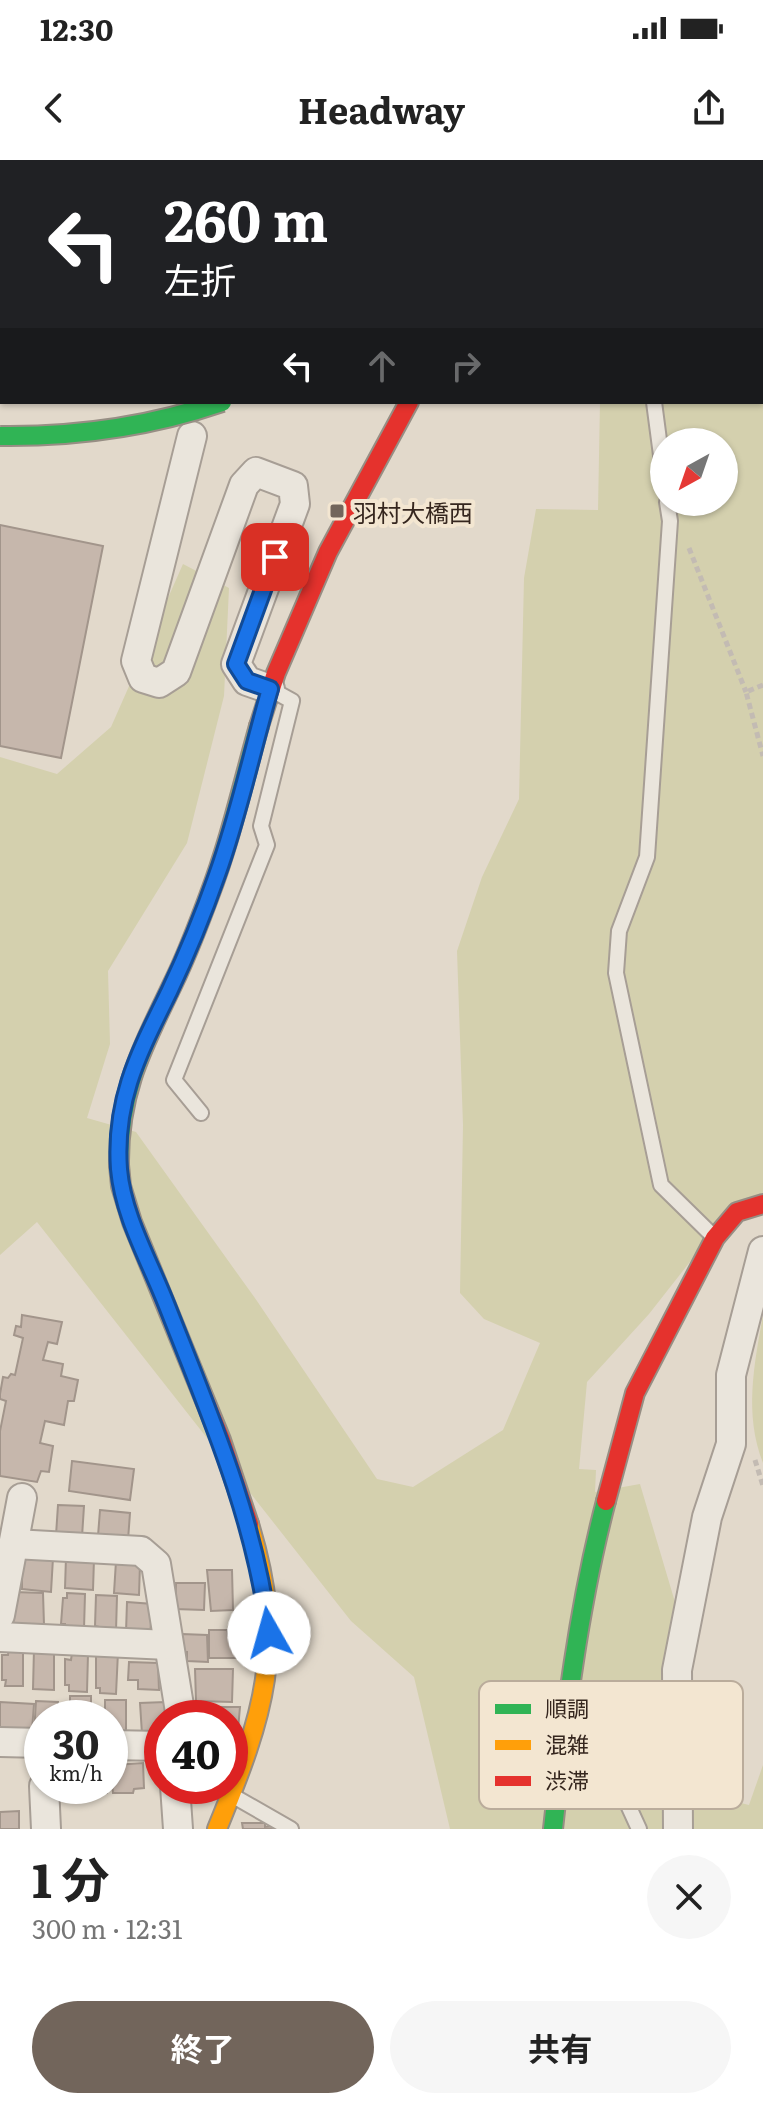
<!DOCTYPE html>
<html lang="ja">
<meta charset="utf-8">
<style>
:root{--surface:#fff;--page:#f6f6f6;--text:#222;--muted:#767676;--accent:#72655b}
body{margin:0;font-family:Literata,"Noto Sans JP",serif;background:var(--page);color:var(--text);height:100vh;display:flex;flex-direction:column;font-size:30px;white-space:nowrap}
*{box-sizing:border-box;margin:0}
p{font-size:26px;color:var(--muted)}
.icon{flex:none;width:44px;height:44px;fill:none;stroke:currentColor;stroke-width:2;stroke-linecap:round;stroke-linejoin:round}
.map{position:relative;height:1669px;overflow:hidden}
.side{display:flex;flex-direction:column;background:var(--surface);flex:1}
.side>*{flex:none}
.banner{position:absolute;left:0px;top:0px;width:764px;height:244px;box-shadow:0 2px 6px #0004;background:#202124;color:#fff;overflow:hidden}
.needle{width:52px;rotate:220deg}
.tools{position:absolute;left:650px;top:268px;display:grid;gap:16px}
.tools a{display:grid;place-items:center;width:88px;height:88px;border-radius:50%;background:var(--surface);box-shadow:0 2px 6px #0004;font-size:40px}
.speed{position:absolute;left:24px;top:1540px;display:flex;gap:16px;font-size:40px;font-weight:700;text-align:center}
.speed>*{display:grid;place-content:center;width:104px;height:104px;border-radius:50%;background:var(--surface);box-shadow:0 2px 6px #0004;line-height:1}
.speed small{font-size:20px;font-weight:400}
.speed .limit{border:12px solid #d22;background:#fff;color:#111}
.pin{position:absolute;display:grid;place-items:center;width:68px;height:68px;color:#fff;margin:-34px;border-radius:16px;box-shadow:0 4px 12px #0006}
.me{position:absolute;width:88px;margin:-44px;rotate:353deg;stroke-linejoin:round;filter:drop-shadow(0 0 6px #0008)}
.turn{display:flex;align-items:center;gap:28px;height:168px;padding:0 32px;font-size:36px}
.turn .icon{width:104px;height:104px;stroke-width:2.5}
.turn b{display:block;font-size:56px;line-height:68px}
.lanes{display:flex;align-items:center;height:76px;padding:0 32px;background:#0003;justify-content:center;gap:40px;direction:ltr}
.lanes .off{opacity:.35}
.round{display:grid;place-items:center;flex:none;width:84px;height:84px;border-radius:42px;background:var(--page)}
.overview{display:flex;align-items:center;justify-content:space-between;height:136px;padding:0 32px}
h1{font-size:48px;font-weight:700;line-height:60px}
.cta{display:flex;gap:16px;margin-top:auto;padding:16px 32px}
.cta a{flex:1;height:92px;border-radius:48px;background:var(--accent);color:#fff;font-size:32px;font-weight:700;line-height:92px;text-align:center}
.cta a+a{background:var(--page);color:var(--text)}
.status{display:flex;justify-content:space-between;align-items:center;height:56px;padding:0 40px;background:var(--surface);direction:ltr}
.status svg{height:22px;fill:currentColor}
header{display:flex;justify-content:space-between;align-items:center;height:104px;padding:0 32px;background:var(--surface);font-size:36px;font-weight:700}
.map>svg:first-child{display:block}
.green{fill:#d4d0ae;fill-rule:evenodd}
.building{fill:#c6b7ac;stroke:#a2958b;stroke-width:2}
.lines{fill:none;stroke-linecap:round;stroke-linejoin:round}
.lane-casing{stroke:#a79e95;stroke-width:18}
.street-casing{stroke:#a79e95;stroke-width:32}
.fast-casing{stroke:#978e84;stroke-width:22}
.slow-casing{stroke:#978e84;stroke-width:22}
.jam-casing{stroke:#978e84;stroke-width:22}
.path{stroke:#c3bbb3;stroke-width:5;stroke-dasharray:6 4;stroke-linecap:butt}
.lane{stroke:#eae5dc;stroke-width:14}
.street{stroke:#eae5dc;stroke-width:28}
.fast{stroke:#30b455;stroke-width:18}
.slow{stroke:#ff9f0a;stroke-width:18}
.jam{stroke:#e5322d;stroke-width:18}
.fast-bridge-casing{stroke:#978e84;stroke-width:22;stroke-linecap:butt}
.fast-bridge{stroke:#30b455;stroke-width:18}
.route-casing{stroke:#114b97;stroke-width:20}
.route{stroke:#1a73e8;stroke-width:14}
.poi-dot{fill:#72655b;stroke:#f3e6d1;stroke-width:3}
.labels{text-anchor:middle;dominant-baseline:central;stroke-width:8;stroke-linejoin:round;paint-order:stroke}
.poi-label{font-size:24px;fill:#35261e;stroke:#f3e6d1;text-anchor:start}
.key{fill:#f3e6d1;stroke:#baac9b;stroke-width:2}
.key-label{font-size:22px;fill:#35261e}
</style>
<div class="status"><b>12:30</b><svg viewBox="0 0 49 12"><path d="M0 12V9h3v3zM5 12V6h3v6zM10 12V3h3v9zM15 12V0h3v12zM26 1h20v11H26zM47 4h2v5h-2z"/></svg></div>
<header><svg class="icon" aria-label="back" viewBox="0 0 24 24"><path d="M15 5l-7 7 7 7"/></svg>Headway<svg class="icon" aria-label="share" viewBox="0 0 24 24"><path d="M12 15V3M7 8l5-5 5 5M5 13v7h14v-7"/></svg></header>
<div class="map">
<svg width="763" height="1669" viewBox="0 0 763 1669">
<rect width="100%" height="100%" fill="#e2d9cb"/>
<g class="green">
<path d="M616 0H763V1037L733 1047 649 1154 587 1222 579 1309 596 1310 595 1332 640 1324 685 1476 690 1617 721 1638 749 1645 763 1605V1669H450L414 1517 351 1461 37 1062 0 1095V597L57 614 111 567 183 404 229 428 224 536 187 683 108 811 110 884 87 958 136 972 257 1141 377 1319 413 1327 503 1270 540 1183 484 1159 460 1133 463 965 457 791 482 717 519 639 524 418 536 349 598 350 600 242H762V2H616ZM664 282H724V342H664Z"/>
<path d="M763 1155V1303C744 1254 754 1205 763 1155Z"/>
</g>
<g class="building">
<polygon points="0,365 103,386 61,598 0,586"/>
<polygon points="22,1155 62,1162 57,1184 48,1182 43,1200 63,1204 61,1216 78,1220 74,1241 68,1241 64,1265 45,1261 40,1283 53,1286 49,1312 41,1311 37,1322 0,1316 0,1271 6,1241 0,1239 0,1234 3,1217 8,1218 11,1214 15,1215 23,1178 14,1175 16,1166 21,1167"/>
<polygon points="72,1301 134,1309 130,1340 69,1331"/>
<polygon points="58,1345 84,1346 82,1377 56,1375"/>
<polygon points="100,1350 130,1353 128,1380 98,1376"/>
<polygon points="26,1397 53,1398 51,1432 22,1429 22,1419 18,1419 20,1401"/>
<polygon points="66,1397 94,1399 93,1430 65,1428"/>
<polygon points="116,1401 140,1404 139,1435 114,1433"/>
<polygon points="207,1410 232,1410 233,1450 211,1451"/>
<polygon points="176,1423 205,1423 204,1450 175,1449"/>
<polygon points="14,1432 43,1433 44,1465 13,1464"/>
<polygon points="67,1433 85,1434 84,1469 65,1468 65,1464 61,1464 63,1438 67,1438"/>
<polygon points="96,1435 117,1436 116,1471 95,1466"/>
<polygon points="127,1442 153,1444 150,1474 126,1472"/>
<polygon points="209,1470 227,1470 228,1476 237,1477 237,1498 209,1498"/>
<polygon points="182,1474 207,1475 208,1502 187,1501 187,1492 183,1492"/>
<polygon points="9,1487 23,1488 23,1526 5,1526 6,1520 2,1520 2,1495 8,1495"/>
<polygon points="34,1489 54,1490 54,1530 33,1529"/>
<polygon points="96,1492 118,1492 116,1534 100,1533 100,1528 96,1528"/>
<polygon points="72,1493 88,1494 87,1532 69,1531 69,1525 65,1525 65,1499 71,1500"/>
<polygon points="129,1502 158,1503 159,1530 138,1529 138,1520 128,1520"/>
<polygon points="195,1509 233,1509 232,1542 196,1541"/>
<rect x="70" y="1536" width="21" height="22"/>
<polygon points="105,1540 126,1540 126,1573 110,1573 110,1558 105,1558"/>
<polygon points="36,1541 58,1542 57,1558 42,1558 42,1574 34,1573"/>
<polygon points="0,1542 34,1544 32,1570 0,1570"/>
<polygon points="165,1542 166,1558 162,1558 162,1573 142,1574 140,1543"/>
<polygon points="200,1547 240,1547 238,1569 230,1569 230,1558 200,1558"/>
<polygon points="143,1603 144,1628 134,1629 133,1633 113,1633 111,1612 116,1612 115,1605"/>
<polygon points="71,1626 107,1626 107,1633 81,1634 81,1630 71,1630"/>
<polygon points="19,1651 19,1669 0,1669 0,1652"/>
<polygon points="242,1663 265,1663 265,1667 275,1666 275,1669 243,1669"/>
</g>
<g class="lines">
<g class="lane-casing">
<g id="lane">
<polyline points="654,242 664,318"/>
<polyline points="667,342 670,361 647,697 619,771 616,813 661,1025 712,1075"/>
<polyline points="201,953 174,920 267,685 261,666 292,541 272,530"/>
<polyline points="579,1538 639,1669"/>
<polyline points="235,1637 291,1669"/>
</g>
</g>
<g class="street-casing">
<g id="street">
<polyline points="192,276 136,501 143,518 159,523 176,512 244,325 256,312 293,326 295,344 236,504 247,521 270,529"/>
<polyline points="14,1384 141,1391 156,1404 181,1558"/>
<polyline points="0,1455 22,1338"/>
<polyline points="0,1477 168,1485"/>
<polyline points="0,1582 42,1583"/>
<polyline points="110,1585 162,1586"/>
<polyline points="44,1626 46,1669"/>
<polyline points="175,1626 178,1669"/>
<polyline points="678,1669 677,1510 707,1357 731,1284 731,1215 763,1091"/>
</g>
</g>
<g class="fast-casing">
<g id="fast">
<polyline points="514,2 515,0"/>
<path d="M119 1005C118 928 145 883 177 815 189 789 199 763 209 736 230 681 243 623 259 566"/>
<path d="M553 1669C565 1559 578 1448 606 1341"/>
</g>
</g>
<g class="slow-casing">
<path id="slow" d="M217 1669C264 1554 287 1488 249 1364"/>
</g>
<g class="jam-casing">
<g id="jam">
<polyline points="259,566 276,513 328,392 409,242"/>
<polyline points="119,1005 121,1026 132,1062 221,1280 249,1364"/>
<polyline points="606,1341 635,1233 715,1078 737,1052 763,1044"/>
</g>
</g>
<g class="path">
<polyline points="278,2 279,0"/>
<polyline points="689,388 746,532"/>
<polyline points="763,525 746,532 763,596"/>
<polyline points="755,1300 763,1326"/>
</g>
<use href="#lane" class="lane"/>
<use href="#street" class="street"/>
<use href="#fast" class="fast"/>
<use href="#slow" class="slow"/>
<use href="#jam" class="jam"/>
<g class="fast-bridge-casing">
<path id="fast-bridge" d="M0 276C77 277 149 267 222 242"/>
</g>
<use href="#fast-bridge" class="fast-bridge"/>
</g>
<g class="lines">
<g class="route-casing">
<path id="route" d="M269 1473C255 1358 209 1253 167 1146 150 1102 123 1056 119 1009 114 939 139 893 169 832 187 794 203 755 217 715 239 654 252 591 270 529L247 521 236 504 275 397"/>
</g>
<use href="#route" class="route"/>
</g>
<rect class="poi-dot" x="329" y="343" width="16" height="16" rx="4"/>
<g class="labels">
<g class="poi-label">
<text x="353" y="351">羽村大橋西</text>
</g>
</g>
<rect x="479" y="1521" width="264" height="128" rx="12" class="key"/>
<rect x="495" y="1544" width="36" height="10" fill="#30b455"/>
<rect x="495" y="1580" width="36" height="10" fill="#ff9f0a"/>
<rect x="495" y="1616" width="36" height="10" fill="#e5322d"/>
<g class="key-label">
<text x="545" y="1557">順調</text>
<text x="545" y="1593">混雑</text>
<text x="545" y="1629">渋滞</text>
</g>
</svg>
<div class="tools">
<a><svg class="needle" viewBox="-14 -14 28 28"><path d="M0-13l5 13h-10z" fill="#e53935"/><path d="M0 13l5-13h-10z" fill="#767676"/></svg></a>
</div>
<div class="speed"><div>30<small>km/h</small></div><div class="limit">40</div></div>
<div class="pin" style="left:275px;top:397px;background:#d93025"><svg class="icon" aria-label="arrive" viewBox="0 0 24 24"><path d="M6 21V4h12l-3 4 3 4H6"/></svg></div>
<svg class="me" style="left:269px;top:1473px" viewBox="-20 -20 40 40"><circle r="19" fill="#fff"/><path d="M0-13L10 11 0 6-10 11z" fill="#1a73e8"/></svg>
<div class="banner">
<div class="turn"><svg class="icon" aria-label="left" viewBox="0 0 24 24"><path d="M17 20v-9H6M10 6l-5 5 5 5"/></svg><div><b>260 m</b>左折</div></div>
<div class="lanes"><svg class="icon" aria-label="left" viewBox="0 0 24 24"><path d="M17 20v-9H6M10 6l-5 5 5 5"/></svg><svg class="icon off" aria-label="ahead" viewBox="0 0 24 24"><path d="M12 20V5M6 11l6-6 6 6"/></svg><svg class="icon off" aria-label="right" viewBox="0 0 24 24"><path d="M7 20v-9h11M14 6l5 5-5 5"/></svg></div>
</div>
</div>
<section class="side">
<div class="overview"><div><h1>1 分</h1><p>300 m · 12:31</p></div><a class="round"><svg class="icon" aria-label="close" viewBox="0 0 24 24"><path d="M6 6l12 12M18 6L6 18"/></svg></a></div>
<div class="cta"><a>終了</a><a>共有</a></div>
</section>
